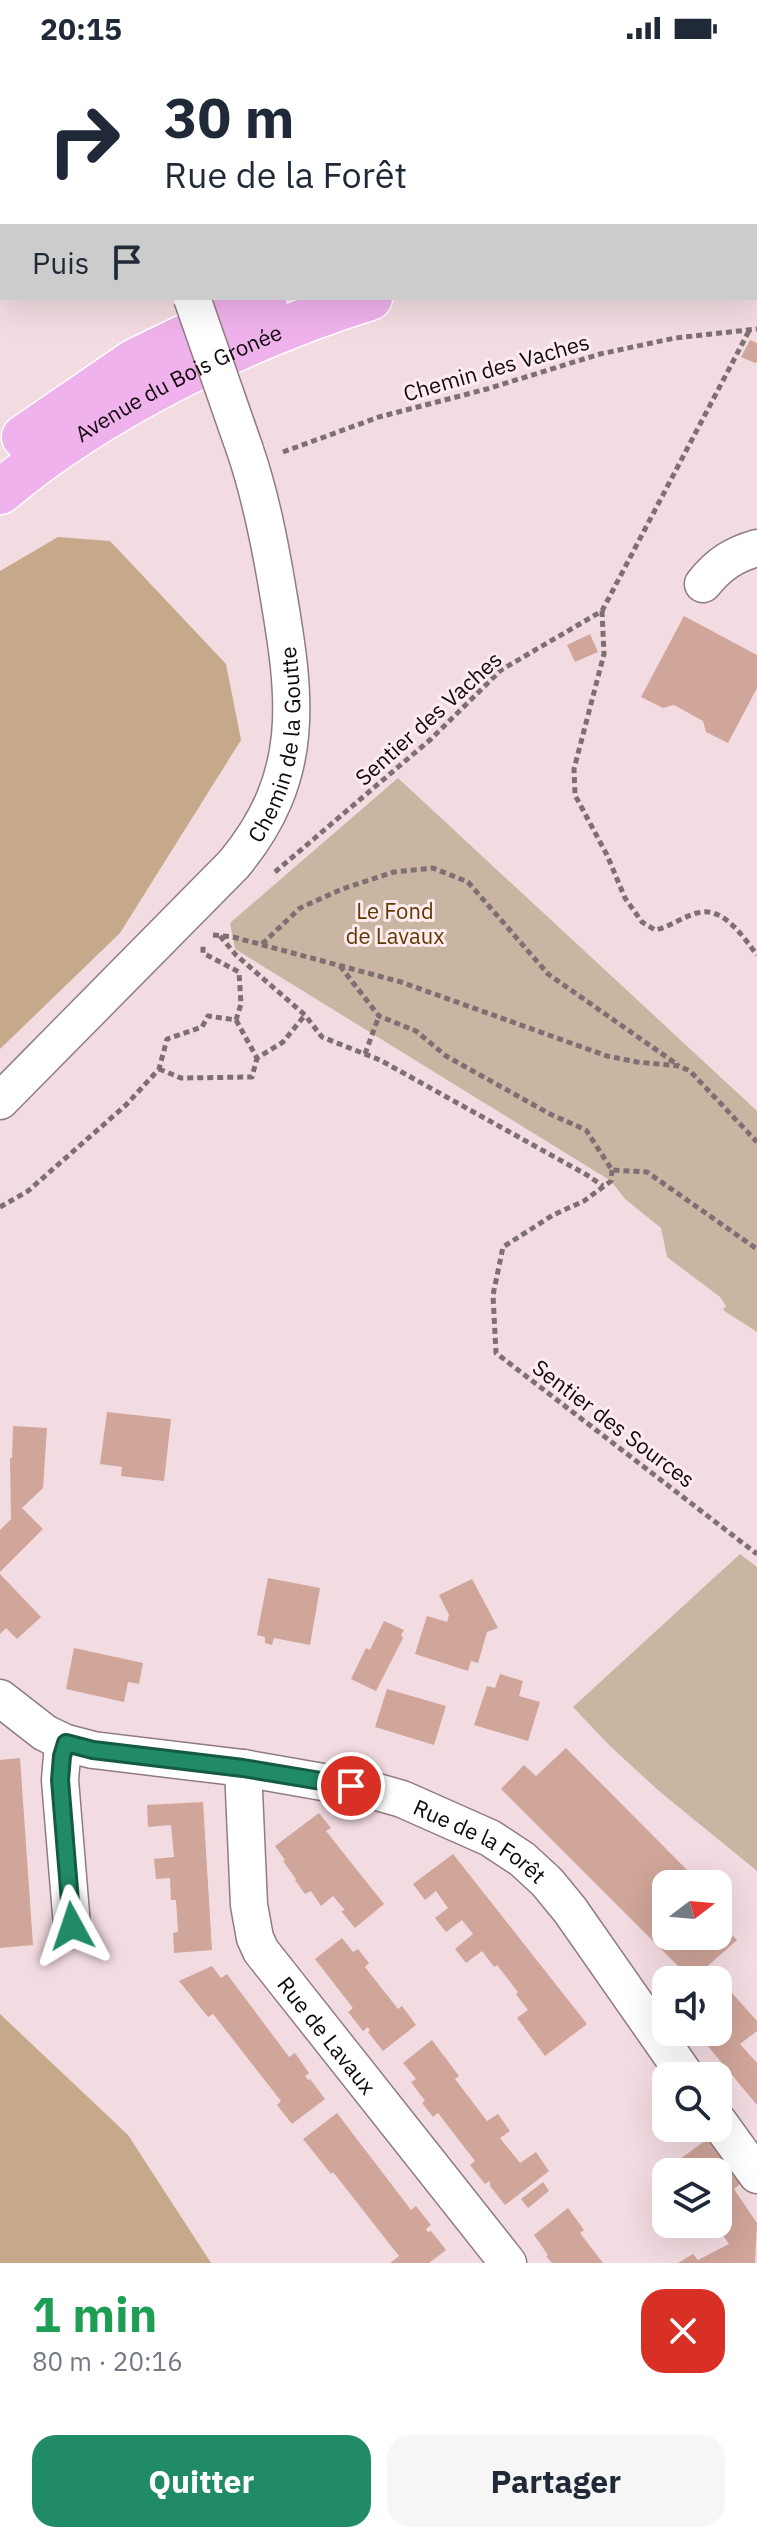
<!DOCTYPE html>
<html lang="fr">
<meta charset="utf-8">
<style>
:root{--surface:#fff;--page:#f6f6f7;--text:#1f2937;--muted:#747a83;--accent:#218a66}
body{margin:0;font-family:"IBM Plex Sans",sans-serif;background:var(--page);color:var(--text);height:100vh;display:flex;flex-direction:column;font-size:30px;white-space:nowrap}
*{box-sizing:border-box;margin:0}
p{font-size:26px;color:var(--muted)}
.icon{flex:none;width:44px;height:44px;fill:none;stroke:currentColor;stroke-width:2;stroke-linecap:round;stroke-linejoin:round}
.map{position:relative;height:2207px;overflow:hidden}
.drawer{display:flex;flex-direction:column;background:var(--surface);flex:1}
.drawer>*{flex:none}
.hud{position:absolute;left:0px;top:0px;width:758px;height:244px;box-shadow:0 8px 32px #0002;background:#fff;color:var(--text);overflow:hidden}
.needle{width:52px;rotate:74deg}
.fabs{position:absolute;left:652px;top:1814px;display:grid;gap:16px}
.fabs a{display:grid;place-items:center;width:80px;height:80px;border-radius:16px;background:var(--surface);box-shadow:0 8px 32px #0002;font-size:40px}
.pin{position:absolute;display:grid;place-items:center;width:68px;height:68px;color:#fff;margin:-34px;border:4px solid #fff;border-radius:50%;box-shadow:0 2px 8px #0007}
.me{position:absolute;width:88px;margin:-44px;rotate:355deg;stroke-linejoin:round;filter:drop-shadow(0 0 6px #0008)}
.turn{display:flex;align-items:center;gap:28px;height:168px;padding:0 32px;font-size:36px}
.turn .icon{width:104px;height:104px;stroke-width:2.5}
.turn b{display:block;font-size:56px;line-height:68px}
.then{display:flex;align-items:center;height:76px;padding:0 32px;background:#0003;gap:16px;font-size:30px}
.round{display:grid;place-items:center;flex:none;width:84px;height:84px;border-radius:24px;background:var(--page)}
.overview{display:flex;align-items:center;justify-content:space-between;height:136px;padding:0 32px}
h1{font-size:48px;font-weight:800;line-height:60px;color:#1e9e55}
.button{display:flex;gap:16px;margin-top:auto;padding:16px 32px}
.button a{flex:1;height:92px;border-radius:24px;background:var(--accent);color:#fff;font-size:32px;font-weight:800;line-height:92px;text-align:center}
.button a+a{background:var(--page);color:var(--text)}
.status{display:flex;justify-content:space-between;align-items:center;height:56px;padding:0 40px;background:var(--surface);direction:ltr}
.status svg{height:22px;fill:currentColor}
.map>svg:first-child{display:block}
.green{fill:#c9b5a2}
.forest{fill:#c6a98a}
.building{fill:#d0a59a}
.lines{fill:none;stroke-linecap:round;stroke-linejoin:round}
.minor-casing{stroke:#907c80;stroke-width:39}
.major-casing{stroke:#fff;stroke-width:47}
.path{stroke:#7e6f73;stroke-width:5;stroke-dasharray:6 4;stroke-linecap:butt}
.minor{stroke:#fff;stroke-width:36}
.major{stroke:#f0b2ec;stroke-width:44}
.minor-bridge-casing{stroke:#907c80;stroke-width:39;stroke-linecap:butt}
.minor-bridge{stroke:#fff;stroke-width:36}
.route-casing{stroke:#155a42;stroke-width:20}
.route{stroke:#218a66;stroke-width:14}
.labels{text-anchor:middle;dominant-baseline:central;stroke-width:6;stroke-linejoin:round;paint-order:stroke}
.street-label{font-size:22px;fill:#10090b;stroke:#fdebef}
.park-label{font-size:22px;fill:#603900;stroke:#fdebef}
</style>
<div class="status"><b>20:15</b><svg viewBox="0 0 49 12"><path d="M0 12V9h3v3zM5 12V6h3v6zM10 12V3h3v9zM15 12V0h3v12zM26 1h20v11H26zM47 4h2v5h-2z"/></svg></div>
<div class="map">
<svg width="757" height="2207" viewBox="0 0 757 2207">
<rect width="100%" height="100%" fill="#f3dce1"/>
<g class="green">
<polygon points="398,722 757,1055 757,1276 723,1254 726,1250 720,1241 667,1201 661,1172 625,1143 611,1125 235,893 230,867"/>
<polygon points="740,1498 757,1511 757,1815 659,1735 610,1690 573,1651"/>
</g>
<g class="forest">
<polygon points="58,481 110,485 226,608 241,684 120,877 0,993 0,515"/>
<polygon points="0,1958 128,2079 211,2207 0,2207"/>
</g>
<g class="building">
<polygon points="750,284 757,287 757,306 755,307 741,301"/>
<polygon points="684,560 757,599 757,632 728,687 706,676 703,665 674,649 663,652 641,641"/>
<polygon points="590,578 598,596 575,606 567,589"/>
<polygon points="107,1356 171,1363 164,1425 121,1420 122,1411 100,1408"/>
<polygon points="13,1370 47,1372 43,1432 22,1452 43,1473 0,1516 0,1474 11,1463 10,1402 12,1402"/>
<polygon points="0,1518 41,1561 17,1583 6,1572 0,1578"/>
<polygon points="268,1522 320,1532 310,1589 274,1582 272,1589 265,1587 265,1581 257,1579"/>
<polygon points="472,1523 498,1572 487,1576 478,1607 471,1605 468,1615 415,1598 427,1560 447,1566 449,1559 439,1539"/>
<polygon points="384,1565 404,1574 401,1579 403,1582 376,1635 351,1623 366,1592 370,1594"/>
<polygon points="74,1592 143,1607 139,1628 128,1626 124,1646 66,1633"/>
<polygon points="500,1618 523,1625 519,1640 540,1646 528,1685 474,1669 487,1630 495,1632"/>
<polygon points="387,1633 446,1650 434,1689 375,1671"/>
<polygon points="566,1692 701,1828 666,1828 666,1880 718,1880 718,1865 737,1884 692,1924 501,1733 524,1709 536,1720"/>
<polygon points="20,1702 33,1889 0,1892 0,1704"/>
<polygon points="203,1746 212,1894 174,1897 173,1877 178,1876 176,1844 171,1844 170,1822 156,1823 154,1803 174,1801 171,1769 148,1771 147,1749"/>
<polygon points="319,1757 331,1772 326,1775 384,1848 355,1872 341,1855 345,1854 333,1840 321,1850 311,1835 305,1838 295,1824 296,1823 283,1805 285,1804 275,1790"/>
<polygon points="453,1798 587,1968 545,2000 517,1962 528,1954 516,1938 518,1936 497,1909 494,1911 482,1895 466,1907 455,1893 473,1878 462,1864 446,1876 435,1862 448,1852 436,1835 425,1844 413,1828"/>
<polygon points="342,1882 353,1896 358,1893 369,1907 365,1911 398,1953 402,1950 416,1969 383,1995 368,1976 370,1975 368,1971 363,1975 348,1956 353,1952 315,1903"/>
<polygon points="212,1910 221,1922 227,1918 289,2001 295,1997 309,2017 305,2020 308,2024 310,2023 325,2043 292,2068 277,2049 281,2045 213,1958 208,1961 179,1925"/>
<polygon points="732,1937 757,1965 757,1975 740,1988 757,2007 757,2049 696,1976 718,1976 718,1949"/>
<polygon points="432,1984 459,2020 455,2023 487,2065 498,2058 510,2075 500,2082 520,2107 536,2096 549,2115 505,2149 490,2130 490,2125 485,2128 470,2109 475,2105 438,2057 433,2061 422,2047 425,2045 411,2026 416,2023 403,2007"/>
<polygon points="337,2057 411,2154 416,2150 431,2169 426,2173 428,2176 431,2175 446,2194 429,2207 390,2207 399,2200 333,2116 331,2118 303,2083"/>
<polygon points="709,2082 741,2127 734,2133 757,2167 755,2207 678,2207 693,2198 698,2204 729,2188 716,2169 706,2175 701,2168 718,2168 718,2116 662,2116"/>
<polygon points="543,2126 549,2135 528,2152 521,2143"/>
<polygon points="568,2152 584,2174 580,2177 603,2207 552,2207 546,2200 548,2199 534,2179"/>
</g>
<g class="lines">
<g class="minor-casing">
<g id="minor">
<polyline points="754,2 757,2"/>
<polyline points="0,108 2,107"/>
<path d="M703 528C719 508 733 499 757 492"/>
<path id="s1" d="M0 1045 234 808C307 720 296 642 278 536 270 488 261 441 245 394"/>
<path id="s2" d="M0 1642 45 1677 66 1687 93 1694 243 1712 374 1735 402 1743 490 1782 522 1803 547 1826 570 1854 686 2020"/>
<polyline points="66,1687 62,1700 60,1724 72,1870"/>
<path id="s3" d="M243 1712 249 1849 255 1882 261 1895 508 2207"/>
<polyline points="718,2065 757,2119"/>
</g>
</g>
<g class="major-casing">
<g id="major">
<polyline points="756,95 757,95"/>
<polyline points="756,160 757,160"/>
<polyline points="24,381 135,305 265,242"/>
<path id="s4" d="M0 436C100 352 245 281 370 242"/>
</g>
</g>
<g class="path">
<polyline points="283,396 379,361 487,333 600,298 675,282 757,273"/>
<path d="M602 555 604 598 574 713 575 739 607 799 625 842 642 866 655 874C670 871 682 861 697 857 723 849 744 882 757 899"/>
<polyline points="275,816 431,683 501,614 602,555 750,273"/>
<polyline points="213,879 233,881 401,926 607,1000 637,1006 679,1010 690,1015 757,1086"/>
<polyline points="220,880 236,899 305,959 322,981 380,1004 587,1119 603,1130"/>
<polyline points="262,888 300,852 342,833 394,816 433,812 468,826 548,918 678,1009"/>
<polyline points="340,910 379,960 416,975 446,1000 550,1058 586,1074 612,1114 647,1116 757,1193"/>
<polyline points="236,964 257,1002 283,986 305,959"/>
<polyline points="365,998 379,960"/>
<polyline points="159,1013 181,1022 252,1021 257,1002"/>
<polyline points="612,1114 611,1125 584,1145 553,1159 503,1191 493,1239 496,1297 757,1498"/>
<polyline points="0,1151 28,1135 126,1049 159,1013 167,983 202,971 208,960 236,964 241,948 239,916 203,897 203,889"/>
</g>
<use href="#minor" class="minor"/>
<use href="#major" class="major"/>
<g class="minor-bridge-casing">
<polyline id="minor-bridge" points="192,242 245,394"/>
</g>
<use href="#minor-bridge" class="minor-bridge"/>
</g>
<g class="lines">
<g class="route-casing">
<polyline id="route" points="72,1870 60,1724 62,1700 66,1687 93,1694 243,1712 351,1730"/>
</g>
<use href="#route" class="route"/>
</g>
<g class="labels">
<g class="street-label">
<text transform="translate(496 311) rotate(-16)">Chemin des Vaches</text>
<text stroke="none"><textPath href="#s4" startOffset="210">Avenue du Bois Gronée</textPath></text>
<text transform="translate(428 662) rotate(-42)">Sentier des Vaches</text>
<text stroke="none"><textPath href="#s1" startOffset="464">Chemin de la Goutte</textPath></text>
<text transform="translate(614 1367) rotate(37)">Sentier des Sources</text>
<text stroke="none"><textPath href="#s2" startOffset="510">Rue de la Forêt</textPath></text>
<text stroke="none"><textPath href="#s3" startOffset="292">Rue de Lavaux</textPath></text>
</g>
<g class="park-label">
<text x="395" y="854">Le Fond<tspan x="395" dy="25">de Lavaux</tspan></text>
</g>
</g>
</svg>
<div class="fabs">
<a><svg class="needle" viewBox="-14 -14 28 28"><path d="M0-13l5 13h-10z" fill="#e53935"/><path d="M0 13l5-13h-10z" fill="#747a83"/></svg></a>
<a><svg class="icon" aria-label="sound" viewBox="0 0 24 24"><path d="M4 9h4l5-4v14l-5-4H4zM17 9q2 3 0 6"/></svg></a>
<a><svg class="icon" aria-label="search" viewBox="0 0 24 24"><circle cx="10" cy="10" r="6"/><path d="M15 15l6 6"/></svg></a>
<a><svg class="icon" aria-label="layers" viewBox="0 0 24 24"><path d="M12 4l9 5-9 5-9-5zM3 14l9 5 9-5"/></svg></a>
</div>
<div class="pin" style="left:351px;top:1730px;background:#d93025"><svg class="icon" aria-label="arrive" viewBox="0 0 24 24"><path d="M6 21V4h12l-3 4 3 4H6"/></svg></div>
<svg class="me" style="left:72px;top:1870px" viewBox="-20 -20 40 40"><path d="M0-17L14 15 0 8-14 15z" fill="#218a66" stroke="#fff" stroke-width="4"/></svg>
<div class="hud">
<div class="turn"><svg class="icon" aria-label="right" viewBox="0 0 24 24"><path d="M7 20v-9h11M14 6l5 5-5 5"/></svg><div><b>30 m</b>Rue de la Forêt</div></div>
<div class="then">Puis<svg class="icon" aria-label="arrive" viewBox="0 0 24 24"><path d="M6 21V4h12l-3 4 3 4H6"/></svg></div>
</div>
</div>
<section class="drawer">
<div class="overview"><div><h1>1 min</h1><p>80 m · 20:16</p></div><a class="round" style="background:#d93025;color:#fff"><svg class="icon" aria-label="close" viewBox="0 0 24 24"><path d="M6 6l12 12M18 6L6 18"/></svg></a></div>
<div class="button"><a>Quitter</a><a>Partager</a></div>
</section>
